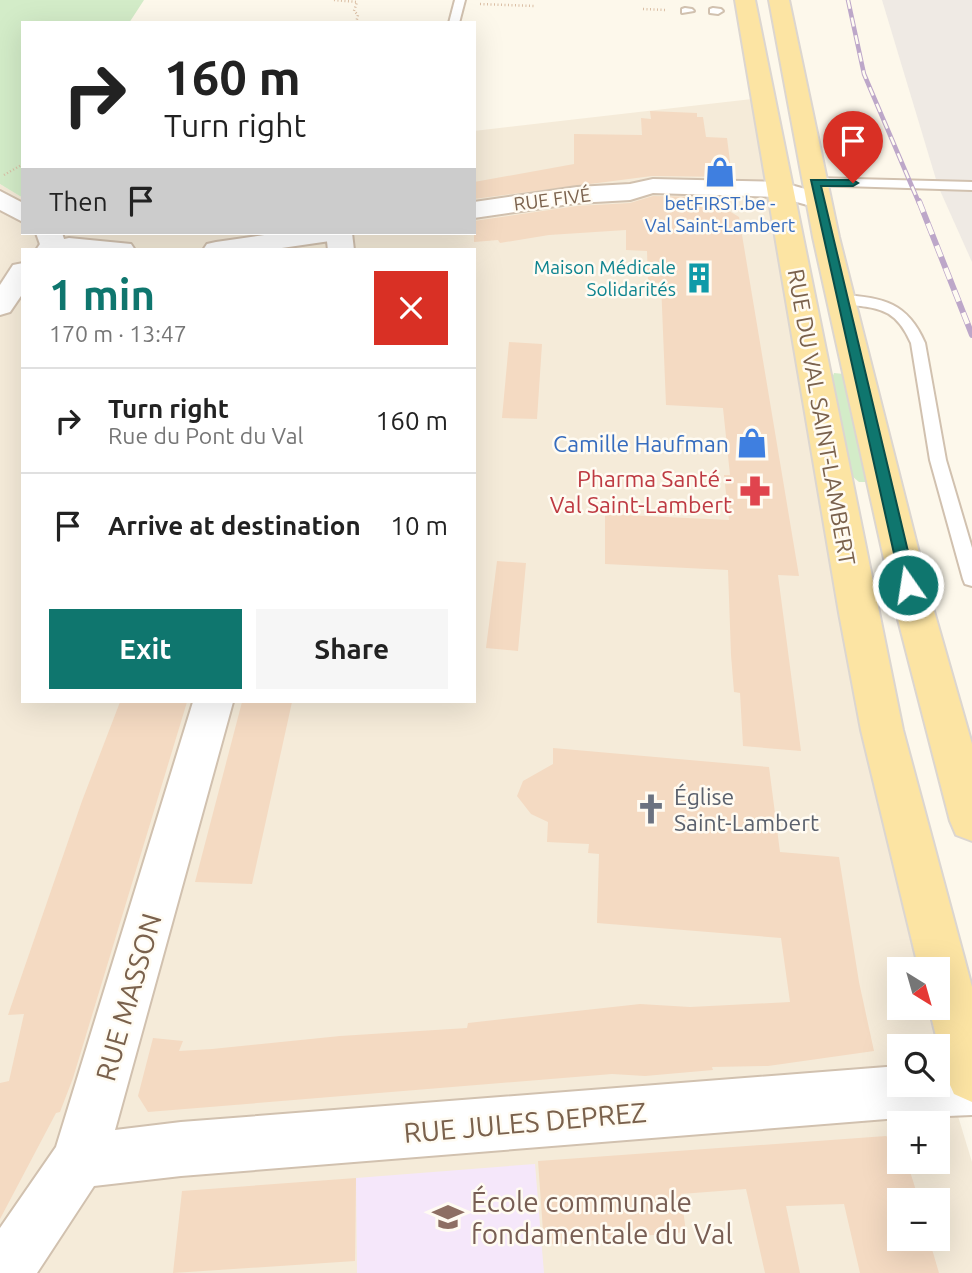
<!DOCTYPE html>
<meta charset="utf-8">
<style>
:root{--surface:#fff;--page:#f6f6f6;--text:#222;--muted:#767676;--line:#e0e0e0;--accent:#0f766e}
body{margin:0;font-family:Ubuntu,sans-serif;background:var(--page);color:var(--text);height:100vh;display:flex;flex-direction:column;font-size:26px;white-space:nowrap}
*{box-sizing:border-box;margin:0}
p{font-size:23px;color:var(--muted)}
.icon{flex:none;width:38px;height:38px;fill:none;stroke:currentColor;stroke-width:2;stroke-linecap:round;stroke-linejoin:round}
.map{position:relative;flex:1;overflow:hidden}
.details{position:absolute;left:21px;top:248px;width:455px;height:455px;display:flex;flex-direction:column;background:var(--surface);border-radius:0px;box-shadow:0 7px 28px #0002}
.details>*{flex:none}
.top-card{position:absolute;left:21px;top:21px;width:455px;height:214px;border-radius:0px;box-shadow:0 7px 28px #0002;background:#fff;color:var(--text);overflow:hidden}
.needle{width:46px;rotate:143deg}
.tools{position:absolute;left:887px;top:957px;display:grid;gap:14px}
.tools a{display:grid;place-items:center;width:63px;height:63px;border-radius:0px;background:var(--surface);box-shadow:0 7px 28px #0002;font-size:35px}
.pin{position:absolute;display:grid;place-items:center;width:60px;height:60px;color:#fff;margin:-72px -30px;border-radius:50% 50% 50% 0;rotate:-45deg;box-shadow:0 0 7px #0007}
.pin .icon{rotate:45deg}
.me{position:absolute;width:77px;margin:-38px;rotate:347deg;stroke-linejoin:round;filter:drop-shadow(0 0 5px #0008)}
.turn{display:flex;align-items:center;gap:24px;height:147px;padding:0 28px;font-size:32px}
.turn .icon{width:91px;height:91px;stroke-width:2.5}
.turn b{display:block;font-size:49px;line-height:60px}
.then{display:flex;align-items:center;height:66px;padding:0 28px;background:#0003;gap:14px;font-size:26px}
.round{display:grid;place-items:center;flex:none;width:74px;height:74px;border-radius:0px;background:var(--page)}
.overview{display:flex;align-items:center;justify-content:space-between;height:119px;padding:0 28px}
h1{font-size:42px;font-weight:600;line-height:52px;color:var(--accent)}
.primary-button{display:flex;gap:14px;margin-top:auto;padding:14px 28px}
.primary-button a{flex:1;height:80px;border-radius:0px;background:var(--accent);color:#fff;font-size:28px;font-weight:600;line-height:80px;text-align:center}
.primary-button a+a{background:var(--page);color:var(--text)}
ul{padding:0;list-style:none}
li{display:flex;align-items:center;gap:21px;height:105px;padding:0 28px;border-top:2px solid var(--line)}
li div{flex:1}
li b{display:block;font-size:26px}
li em{font-style:normal}
.map>svg:first-child{display:block}
.residential{fill:#f5ebd9;fill-rule:evenodd}
.industrial{fill:#efeae4}
.education{fill:#f5e7fa}
.green{fill:#d3ecc8}
.building{fill:#f4dac2}
.lines{fill:none;stroke-linecap:round;stroke-linejoin:round}
.service-casing{stroke:#d1c1af;stroke-width:4}
.minor-casing{stroke:#d1c1af;stroke-width:4}
.tertiary-casing{stroke:#d1c1af;stroke-width:4}
.primary-casing{stroke:#dcd6d0;stroke-width:4}
.path{stroke:#dabea4;stroke-width:2.5;stroke-dasharray:1 2.5;stroke-linecap:butt}
.service{fill:#fff;fill-rule:evenodd}
.minor{fill:#fff;fill-rule:evenodd}
.tertiary{fill:#fff;fill-rule:evenodd}
.primary{fill:#fce4a3;fill-rule:evenodd}
.rail-far1-casing{stroke:#bda7c9;stroke-width:4.5}
.rail-casing{stroke:#bda7c9;stroke-width:6}
.rail-far1{stroke:#fffbf2;stroke-width:2.5;stroke-dasharray:9;stroke-linecap:butt}
.rail{stroke:#fffbf2;stroke-width:4.5;stroke-dasharray:12;stroke-linecap:butt}
.route{fill:#0f766e;stroke:#0a4d48;stroke-width:2}
.labels{text-anchor:middle;dominant-baseline:central;stroke-width:5;stroke-linejoin:round;paint-order:stroke}
.far-street-label{font-size:19px;fill:#7a614c;stroke:#fffbf2}
.far-shop-label{font-size:19px;fill:#366cbe;stroke:#fffbf2}
.far-culture-label{font-size:19px;fill:#0d838f;stroke:#fffbf2;text-anchor:end}
.street-label{font-size:23px;fill:#7a614c;stroke:#fffbf2}
.shop-label{font-size:23px;fill:#366cbe;stroke:#fffbf2;text-anchor:end}
.health-label{font-size:23px;fill:#be3a42;stroke:#fffbf2;text-anchor:end}
.worship-label{font-size:23px;fill:#5b616d;stroke:#fffbf2;text-anchor:start}
.near-street-label{font-size:28px;fill:#7a614c;stroke:#fffbf2}
.near-education-label{font-size:28px;fill:#785e54;stroke:#fffbf2;text-anchor:start}
</style>
<div class="map">
<svg width="972" height="1273" viewBox="0 0 972 1273">
<rect width="100%" height="100%" fill="#fdf8eb"/>
<path class="residential" d="M752 99 924 969 900 970V1008H932L943 1067 972 1162V1273H0V184L23 198V233H474V131ZM23 250H474V702H23ZM900 1046H938V1085H900ZM900 1124H938V1162H900ZM900 1200H938V1239H900Z"/>
<polygon class="industrial" points="882,0 972,0 972,262 938,186"/>
<polygon class="education" points="535,1164 544,1273 357,1273 356,1178"/>
<g class="green">
<polygon points="0,0 144,0 129,23 23,23 23,198 0,184"/>
<polygon points="834,373 844,374 867,482 859,482 852,476 832,378"/>
</g>
<g class="building">
<polygon points="650,111 697,113 697,117 703,117 706,137 727,138 732,177 652,176 474,199 474,182 574,164 574,134 642,135 641,118 651,119"/>
<polygon points="653,196 706,197 739,217 799,576 778,575 801,751 743,746 740,693 734,692 731,655 728,570 605,564 605,514 729,520 724,475 730,475 723,408 666,405 661,283 648,282 647,251 626,250 626,230 549,235 500,243 498,240 474,242 474,221 577,206 630,203"/>
<polygon points="509,342 542,344 537,419 502,418"/>
<polygon points="497,561 526,563 518,651 486,648"/>
<polygon points="120,702 187,702 73,1078 60,1112 56,1113 0,1219 0,1083 9,1081 24,1014 8,1015 82,801"/>
<polygon points="242,702 292,702 252,884 195,882"/>
<polygon points="553,748 769,767 780,852 839,857 859,982 874,1051 768,1066 712,1067 713,1070 645,1076 612,1074 148,1112 138,1096 153,1038 183,1041 179,1051 212,1049 340,1036 467,1028 468,1023 640,1004 690,1007 790,1002 781,938 597,923 599,854 588,853 589,844 547,842 548,822 531,814 517,796 523,781 553,764"/>
<polygon points="886,1136 900,1147 900,1162 907,1162 919,1200 900,1200 900,1239 929,1239 939,1273 860,1273 844,1204 786,1206 800,1273 765,1273 746,1189 681,1194 686,1232 544,1245 538,1161"/>
<polygon points="356,1178 355,1261 173,1273 182,1191"/>
</g>
<g class="lines">
<g class="service-casing">
<g id="service">
<polygon points="455,0 465,0 459,23 449,23"/>
<polygon points="685,8 692,9 694,11 682,13 682,9"/>
<polygon points="713,8 721,9 723,11 718,14 710,13 710,9"/>
<polygon points="815,178 972,182 972,190 811,185 809,182"/>
<path d="M841 295C883 297 908 303 925 343L946 460 972 548V586L965 584 963 579 930 460 911 343C893 302 873 310 836 302V296Z"/>
</g>
</g>
<g class="minor-casing">
<g id="minor">
<polygon points="0,191 23,203 23,222 0,210"/>
<polygon points="36,233 62,233 67,248 66,250 42,250"/>
<polygon points="326,233 352,233 354,250 328,250"/>
<polygon points="193,702 233,702 115,1130 181,1122 899,1066 900,1085 938,1085 938,1064 972,1063 972,1115 899,1118 181,1176 94,1186 37,1273 0,1273 0,1228 56,1147"/>
</g>
</g>
<g class="tertiary-casing">
<g id="tertiary">
<polygon points="653,179 780,182 827,195 831,200 827,205 818,208 779,197 653,193 630,200 577,203 474,218 474,202 577,187 630,184"/>
<polygon points="278,233 343,233 339,239 330,241 268,250 203,250 207,244 216,242"/>
<polygon points="69,238 131,244 135,250 36,250 40,244"/>
<polygon points="23,263 23,293 10,312 0,315 0,285 13,265"/>
</g>
</g>
<g class="primary-casing">
<g id="primary">
<polygon points="735,0 755,0 903,730 972,987 972,1102 954,1094 946,1076 929,1008 938,1008 938,970 919,970 861,730 839,613"/>
<polygon points="769,0 789,0 839,237 932,604 972,744 972,841 956,835 950,821 894,604 813,237"/>
</g>
</g>
<g class="path">
<polyline points="334,0 357,2 354,11 358,15 356,23"/>
<polyline points="480,4 535,6"/>
<polyline points="643,9 666,10"/>
<polyline points="4,175 23,164"/>
</g>
<use href="#service" class="service"/>
<use href="#minor" class="minor"/>
<use href="#tertiary" class="tertiary"/>
<use href="#primary" class="primary"/>
<g class="rail-far1-casing">
<polyline id="rail-far1" points="848,0 864,74 919,203"/>
</g>
<g class="rail-casing">
<polyline id="rail" points="919,201 972,335"/>
</g>
<use href="#rail-far1" class="rail-far1"/>
<use href="#rail" class="rail"/>
</g>
<polygon class="route" points="811,180 853,180 858,183 853,186 821,186 916,585 908,591 901,585"/>
<defs>
<g id="shop-bare" transform="scale(2.415)"><path d="M-5-2.5h2.3a2.7 3.5 0 0 1 5.4 0H5L5.5 6h-11ZM-1.5-2.5h3a1.5 2.3 0 0 0-3 0Z" fill="#3f7fe0" stroke="#fffbf2" stroke-width="2.5" paint-order="stroke"/></g>
<g id="building-bare" transform="scale(2.415)"><path d="M-4-6H4V6H1V3H-1V6H-4ZM-2.5-4.3h1.7v1.8h-1.7ZM.8-4.3h1.7v1.8H.8ZM-2.5-1h1.7V.8h-1.7ZM.8-1h1.7V.8H.8Z" fill="#0f9aa8" stroke="#fffbf2" stroke-width="2.5" paint-order="stroke"/></g>
<g id="pharmacy-bare" transform="scale(2.415)"><path d="M-2-6h4v4h4v4h-4v4h-4v-4h-4v-4h4Z" fill="#e0444e" stroke="#fffbf2" stroke-width="2.5" paint-order="stroke"/></g>
<g id="church-bare" transform="scale(2.415)"><path d="M-1.2-6h2.4v3.5h3.3v2.4h-3.3V6h-2.4V-.1h-3.3v-2.4h3.3Z" fill="#6b7280" stroke="#fffbf2" stroke-width="2.5" paint-order="stroke"/></g>
<g id="school-bare" transform="scale(2.415)"><path d="M0-5L7-2L0 1L-7-2ZM-4 1L0 2.5L4 1V4Q0 6-4 4Z" fill="#8d6e63" stroke="#fffbf2" stroke-width="2.5" paint-order="stroke"/></g>
</defs>
<g fill-rule="evenodd">
<use href="#shop-bare" x="720" y="172"/>
<use href="#building-bare" x="699" y="278"/>
<use href="#shop-bare" x="752" y="443"/>
<use href="#pharmacy-bare" x="755" y="491"/>
<use href="#church-bare" x="651" y="809"/>
<use href="#school-bare" x="448" y="1217"/>
</g>
<g class="labels">
<g class="far-street-label">
<text transform="translate(552 199) rotate(-7)">RUE FIVÉ</text>
</g>
<g class="far-shop-label">
<text x="720" y="203">betFIRST.be -<tspan x="720" dy="22">Val Saint-Lambert</tspan></text>
</g>
<g class="far-culture-label">
<text x="676" y="267">Maison Médicale<tspan x="676" dy="22">Solidarités</tspan></text>
</g>
<g class="street-label">
<text transform="translate(822 417) rotate(80)">RUE DU VAL SAINT-LAMBERT</text>
</g>
<g class="shop-label">
<text x="729" y="443">Camille Haufman</text>
</g>
<g class="health-label">
<text x="732" y="478">Pharma Santé -<tspan x="732" dy="26">Val Saint-Lambert</tspan></text>
</g>
<g class="worship-label">
<text x="674" y="796">Église<tspan x="674" dy="26">Saint-Lambert</tspan></text>
</g>
<g class="near-street-label">
<text transform="translate(128 997) rotate(-74)">RUE MASSON</text>
<text transform="translate(525 1122) rotate(-5)">RUE JULES DEPREZ</text>
</g>
<g class="near-education-label">
<text x="471" y="1201">École communale<tspan x="471" dy="32">fondamentale du Val</tspan></text>
</g>
</g>
</svg>
<div class="tools">
<a><svg class="needle" viewBox="-14 -14 28 28"><path d="M0-13l5 13h-10z" fill="#e53935"/><path d="M0 13l5-13h-10z" fill="#767676"/></svg></a>
<a><svg class="icon" aria-label="search" viewBox="0 0 24 24"><circle cx="10" cy="10" r="6"/><path d="M15 15l6 6"/></svg></a>
<a>+</a>
<a>−</a>
</div>
<div class="pin" style="left:853px;top:183px;background:#d93025"><svg class="icon" aria-label="arrive" viewBox="0 0 24 24"><path d="M6 21V4h12l-3 4 3 4H6"/></svg></div>
<svg class="me" style="left:908px;top:585px" viewBox="-20 -20 40 40"><circle r="17" fill="#0f766e" stroke="#fff" stroke-width="3"/><path d="M0-11L8 9 0 5-8 9z" fill="#fff"/></svg>
<div class="top-card">
<div class="turn"><svg class="icon" aria-label="right" viewBox="0 0 24 24"><path d="M7 20v-9h11M14 6l5 5-5 5"/></svg><div><b>160 m</b>Turn right</div></div>
<div class="then">Then<svg class="icon" aria-label="arrive" viewBox="0 0 24 24"><path d="M6 21V4h12l-3 4 3 4H6"/></svg></div>
</div>
<section class="details">
<div class="overview"><div><h1>1 min</h1><p>170 m · 13:47</p></div><a class="round" style="background:#d93025;color:#fff"><svg class="icon" aria-label="close" viewBox="0 0 24 24"><path d="M6 6l12 12M18 6L6 18"/></svg></a></div>
<ul>
<li><svg class="icon" aria-label="right" viewBox="0 0 24 24"><path d="M7 20v-9h11M14 6l5 5-5 5"/></svg><div><b>Turn right</b><p>Rue du Pont du Val</p></div><em>160 m</em></li>
<li><svg class="icon" aria-label="arrive" viewBox="0 0 24 24"><path d="M6 21V4h12l-3 4 3 4H6"/></svg><div><b>Arrive at destination</b></div><em>10 m</em></li>
</ul>
<div class="primary-button"><a>Exit</a><a>Share</a></div>
</section>
</div>
